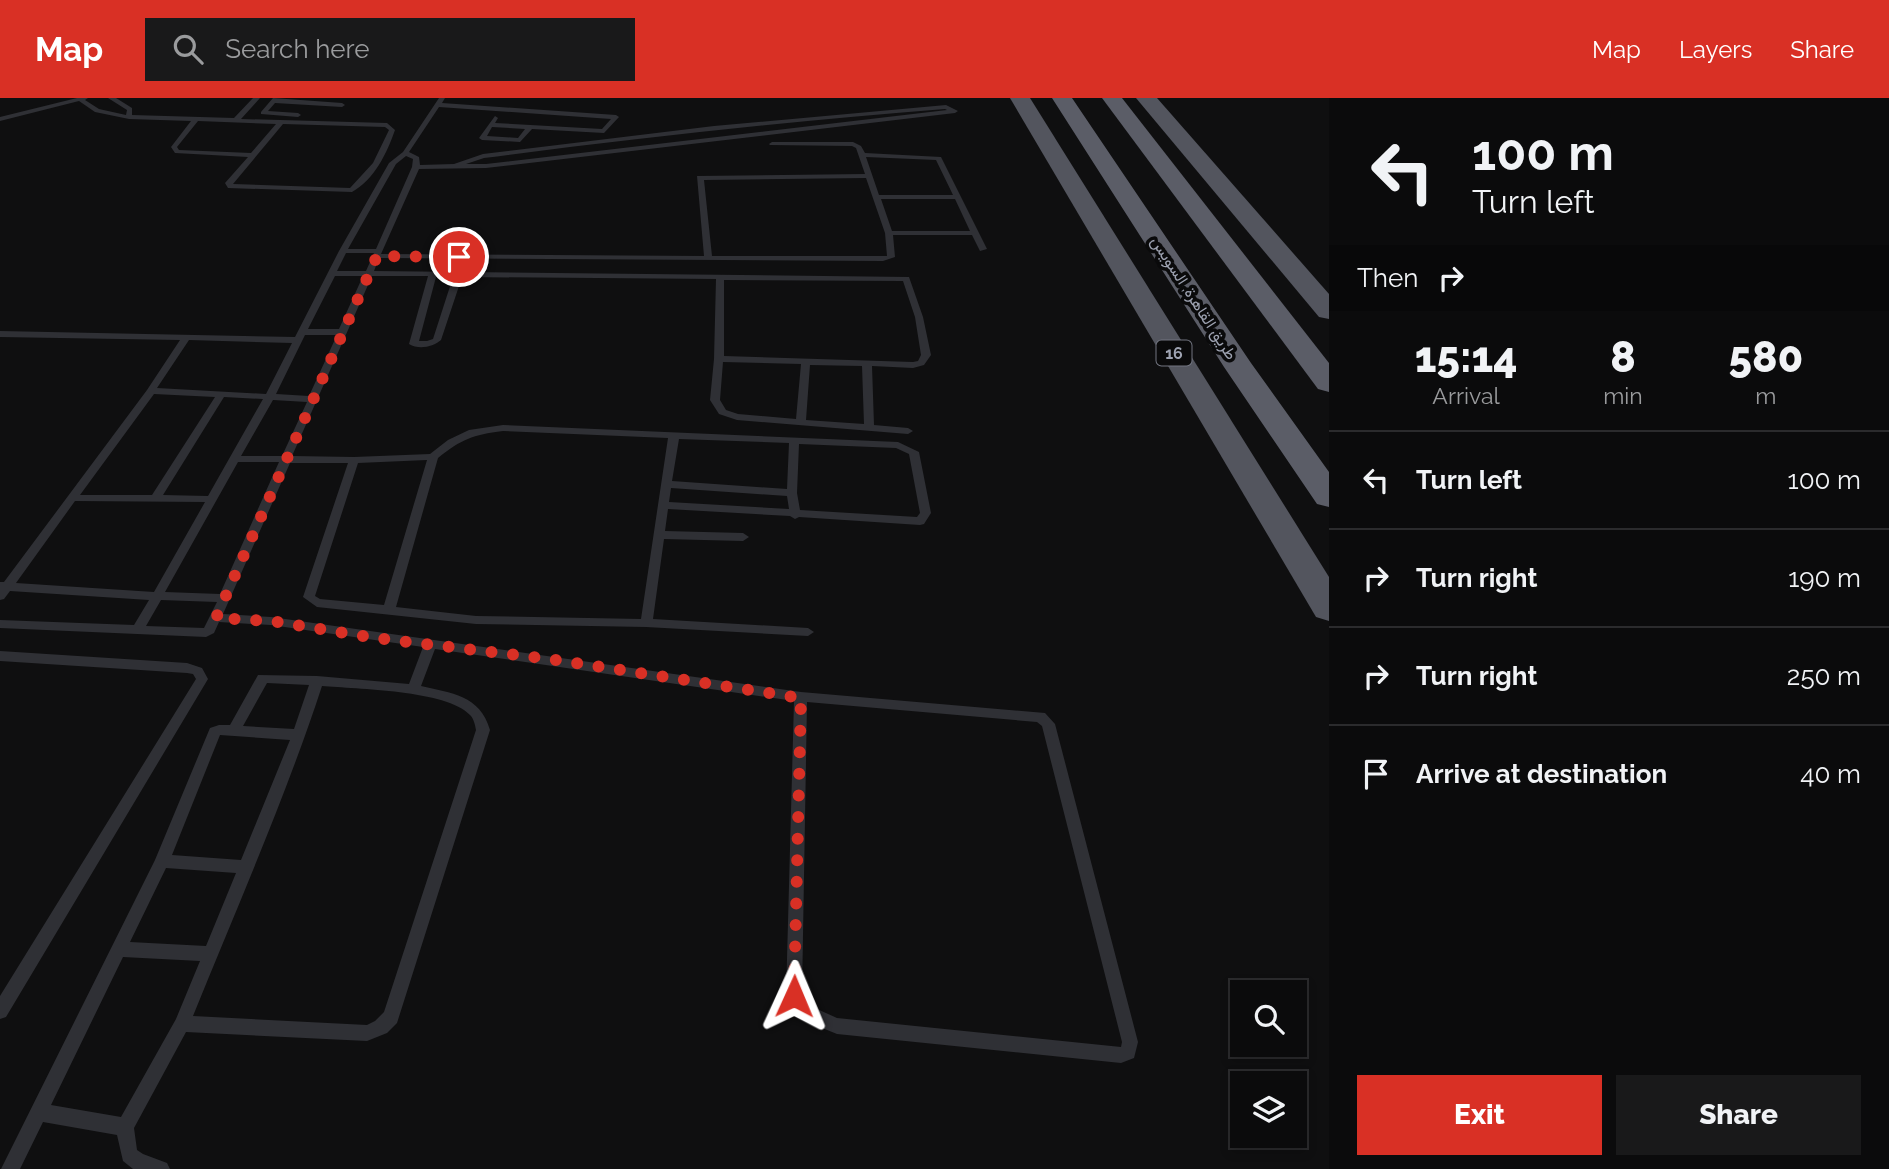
<!DOCTYPE html>
<meta charset="utf-8">
<style>
:root{--surface:#0b0b0c;--page:#19191a;--text:#f1f3f6;--muted:#9a9b9d;--line:#2b2b2d;--accent:#d93025}
body{margin:0;font-family:Raleway,Vazirmatn,sans-serif;background:var(--page);color:var(--text);height:100vh;display:flex;flex-direction:column;font-size:26px;white-space:nowrap}
*{box-sizing:border-box;margin:0}
p{font-size:23px;color:var(--muted)}
.icon{flex:none;width:38px;height:38px;fill:none;stroke:currentColor;stroke-width:2;stroke-linecap:round;stroke-linejoin:round}
.map{position:relative;flex:1;overflow:hidden}
.drawer{display:flex;flex-direction:column;background:var(--surface);width:560px}
.drawer>*{flex:none}
.top-card{background:#0b0b0c;color:var(--text);overflow:hidden}
.buttons{position:absolute;left:1230px;top:882px;display:grid;gap:14px}
.buttons a{display:grid;place-items:center;width:77px;height:77px;border-radius:0px;background:var(--surface);box-shadow:0 4px 10px #0003,0 0 0 2px var(--line);font-size:35px}
.pin{position:absolute;display:grid;place-items:center;width:60px;height:60px;color:#fff;margin:-30px;border:4px solid #fff;border-radius:50%;box-shadow:0 2px 7px #0007}
.me{position:absolute;width:77px;margin:-38px;rotate:1deg;stroke-linejoin:round;filter:drop-shadow(0 0 5px #0008)}
.turn{display:flex;align-items:center;gap:24px;height:147px;padding:0 28px;font-size:32px}
.turn .icon{width:91px;height:91px;stroke-width:2.5}
.turn b{display:block;font-size:49px;line-height:60px}
.then{display:flex;align-items:center;height:66px;padding:0 28px;background:#0003;gap:14px;font-size:26px}
.eta{display:flex;justify-content:space-evenly;align-items:center;height:119px;text-align:center}
.eta b{font-size:42px;font-weight:800;line-height:49px}
.primary-button{display:flex;gap:14px;margin-top:auto;padding:14px 28px}
.primary-button a{flex:1;height:80px;border-radius:0px;background:var(--accent);color:#fff;font-size:28px;font-weight:800;line-height:80px;text-align:center}
.primary-button a+a{background:var(--page);color:var(--text)}
ul{padding:0;list-style:none}
li{display:flex;align-items:center;gap:21px;height:98px;padding:0 28px;border-top:2px solid var(--line)}
li div{flex:1}
li b{display:block;font-size:26px}
li em{font-style:normal}
header{display:flex;align-items:center;gap:42px;box-sizing:border-box;height:98px;padding:0 35px;background:var(--accent);color:#fff}
header strong{font-size:33px}
nav{display:flex;gap:38px;margin-inline-start:auto;font-size:24px}
.search{width:490px;height:63px;background:var(--page);display:flex;align-items:center;gap:18px;box-sizing:border-box;padding:0 24px;border-radius:0px;color:var(--muted);font-size:26px}
main{display:flex;flex:1;min-height:0}
.map>svg:first-child{display:block}
.lines{fill:none;stroke-linecap:round;stroke-linejoin:round}
.service{fill:#2f3035;fill-rule:evenodd}
.trunk{fill:#53555e;fill-rule:evenodd}
.motorway{fill:#5b5d67;fill-rule:evenodd}
.route{stroke:#d93025;stroke-width:12;stroke-dasharray:0 21.6}
.labels{text-anchor:middle;dominant-baseline:central;stroke-width:7;stroke-linejoin:round;paint-order:stroke}
.far-street-label{font-size:16px;fill:#9ea3b2;stroke:#0a0a0b}
.shield{fill:#0a0a0b;stroke:#727580;stroke-width:2}
.shield-label{font-size:16px;font-weight:bold;fill:#9ea3b2}
</style>
<header>
<strong>Map</strong>
<div class="search"><svg class="icon" aria-label="search" viewBox="0 0 24 24"><circle cx="10" cy="10" r="6"/><path d="M15 15l6 6"/></svg>Search here</div>
<nav><a>Map</a><a>Layers</a><a>Share</a></nav>
</header>
<main>
<div class="map">
<svg width="1329" height="1071" viewBox="0 0 1329 1071">
<rect width="100%" height="100%" fill="#0f0f10"/>
<g class="lines">
<g class="service">
<path d="M77 0H88L85 2 99 11 126 17 127 12 108 0H116L132 10V17L234 20 253 0H260L241 21 387 25 395 32C387 55 374 82 352 94L228 90 225 85 248 59 175 55 171 49 191 23 129 21 95 14 79 3 0 23V19ZM198 23 276 26 251 55 179 52 177 49ZM283 26 385 29 389 32 373 65 350 90 233 86Z"/>
<polygon points="273,0 342,5 345,7 342,9 275,5 268,13 298,15 301,17 298,19 261,16 261,14"/>
<path d="M439 0H445L442 5 616 17 619 19 604 35 532 31 520 44 482 42 479 40 495 18 498 20 495 25 602 31 611 21 439 9 409 54 419 59 420 67 454 66 483 56 714 28 946 7 958 13 955 15 486 70 419 71 381 156 704 158 697 78 865 76 856 50 852 48 770 47 769 46 772 44H853L861 48 865 55 941 59 987 151 980 153 972 137H893L895 159 883 163 379 160 374 173 909 179 923 219 931 257 924 267 913 270 872 268 874 327 908 330 913 333 908 336 737 322 719 316 710 302 714 261 716 181 462 179 441 242C433 249 419 252 409 246L428 178H372L292 358 354 359 430 356 448 342 469 332 503 327 898 344 919 354 931 415 924 426 920 427 799 419 795 421 790 418 668 411 665 433 743 435 749 439 743 443 664 441 653 521 808 530 814 534 808 538 646 529 476 526 317 509 303 499 348 365H290L223 516 271 519 801 594 1045 615 1055 626 1138 944 1134 960 1121 965 837 936 805 923 786 898 794 603 435 551 421 588C451 595 480 597 490 632L397 925 387 935 367 943 186 934 134 1030 137 1052 143 1056 167 1065 170 1071H133L123 1063 117 1037 43 1024 20 1071H1L155 762 210 630 219 627H230L258 577 317 578 409 586 423 549 271 527 219 524 214 535 206 539 0 530V522L134 527 149 502 10 493 4 501 0 502V484H4L147 292 180 242 0 239V233L295 239 339 153 389 65 403 54ZM945 11 947 12 486 66H466L484 60C637 40 791 23 945 11ZM492 29 525 31 518 40 487 38ZM406 58 413 61 412 69 376 151H348L396 66ZM866 59 936 62 953 97H879ZM866 80 885 135 887 158H712L704 82ZM881 101H955L970 133H892ZM346 155H374L366 173H337ZM335 178H363L339 231H308ZM436 179H453L433 241 427 243H419ZM724 182 903 183 915 219 921 257 918 263 913 264 724 258ZM305 237H337L309 298 276 296ZM189 242 292 245 266 296 157 290ZM723 264 801 266 796 321 738 316 726 312 720 302ZM810 267 862 268 864 326 806 322ZM154 296 215 299 152 397H80ZM224 299 263 301 208 398 163 397ZM273 302 307 304 282 358H241ZM503 333 668 340 641 521 476 518 396 509 438 360C462 341 472 337 503 333ZM679 341 789 345 787 391 672 383ZM799 346 896 350 909 356 920 415 917 419 800 412 797 395ZM427 362 384 507 320 501 315 498 358 365ZM238 364H279L220 496 165 494ZM671 390 787 398 789 411 669 404ZM75 403 205 404 154 494 16 485ZM161 502 217 504 204 530 146 528ZM267 585 309 587 294 631 243 628ZM322 588C356 591 447 592 470 617 474 621 475 627 476 632L384 914 375 923 367 927 193 918C237 809 285 701 322 588ZM807 604 1037 624 1042 628 1122 944 1121 949 837 920 817 911 802 895ZM220 637 290 642 241 762 172 757ZM166 770 236 775 206 848 130 844ZM123 859 200 863 176 921 121 1019 51 1007Z"/>
<polygon points="0,553 187,565 202,570 208,581 6,919 0,921 0,898 196,581 193,576 187,575 0,563"/>
</g>
<g class="trunk">
<polygon points="1010,0 1030,0 1329,479 1329,523 1316,519"/>
<polygon points="1136,0 1157,0 1329,196 1329,221 1319,219"/>
</g>
<g class="motorway">
<polygon points="1052,0 1072,0 1251,265 1329,374 1329,409 1317,406 1224,269"/>
<polygon points="1102,0 1122,0 1329,265 1329,294 1318,291"/>
</g>
</g>
<g class="lines">
<polyline class="route" points="459,159 377,158 216,520 271,523 375,540 550,561 801,600 794,898"/>
</g>
<g class="labels">
<g class="far-street-label">
<text transform="translate(1194 200) rotate(57)">طريق القاهرة, السويس</text>
</g>
<rect class="shield" x="1156.5" y="242.5" width="35" height="25" rx="5"/>
<g class="shield-label">
<text x="1174" y="255">16</text>
</g>
</g>
</svg>
<div class="buttons">
<a><svg class="icon" aria-label="search" viewBox="0 0 24 24"><circle cx="10" cy="10" r="6"/><path d="M15 15l6 6"/></svg></a>
<a><svg class="icon" aria-label="layers" viewBox="0 0 24 24"><path d="M12 4l9 5-9 5-9-5zM3 14l9 5 9-5"/></svg></a>
</div>
<div class="pin" style="left:459px;top:159px;background:#d93025"><svg class="icon" aria-label="arrive" viewBox="0 0 24 24"><path d="M6 21V4h12l-3 4 3 4H6"/></svg></div>
<svg class="me" style="left:794px;top:898px" viewBox="-20 -20 40 40"><path d="M0-17L14 15 0 8-14 15z" fill="#d93025" stroke="#fff" stroke-width="4"/></svg>
</div>
<section class="drawer">
<div class="top-card">
<div class="turn"><svg class="icon" aria-label="left" viewBox="0 0 24 24"><path d="M17 20v-9H6M10 6l-5 5 5 5"/></svg><div><b>100 m</b>Turn left</div></div>
<div class="then">Then<svg class="icon" aria-label="right" viewBox="0 0 24 24"><path d="M7 20v-9h11M14 6l5 5-5 5"/></svg></div>
</div>
<div class="eta">
<div><b>15:14</b><p>Arrival</p></div>
<div><b>8</b><p>min</p></div>
<div><b>580</b><p>m</p></div>
</div>
<ul>
<li><svg class="icon" aria-label="left" viewBox="0 0 24 24"><path d="M17 20v-9H6M10 6l-5 5 5 5"/></svg><div><b>Turn left</b></div><em>100 m</em></li>
<li><svg class="icon" aria-label="right" viewBox="0 0 24 24"><path d="M7 20v-9h11M14 6l5 5-5 5"/></svg><div><b>Turn right</b></div><em>190 m</em></li>
<li><svg class="icon" aria-label="right" viewBox="0 0 24 24"><path d="M7 20v-9h11M14 6l5 5-5 5"/></svg><div><b>Turn right</b></div><em>250 m</em></li>
<li><svg class="icon" aria-label="arrive" viewBox="0 0 24 24"><path d="M6 21V4h12l-3 4 3 4H6"/></svg><div><b>Arrive at destination</b></div><em>40 m</em></li>
</ul>
<div class="primary-button"><a>Exit</a><a>Share</a></div>
</section>
</main>
